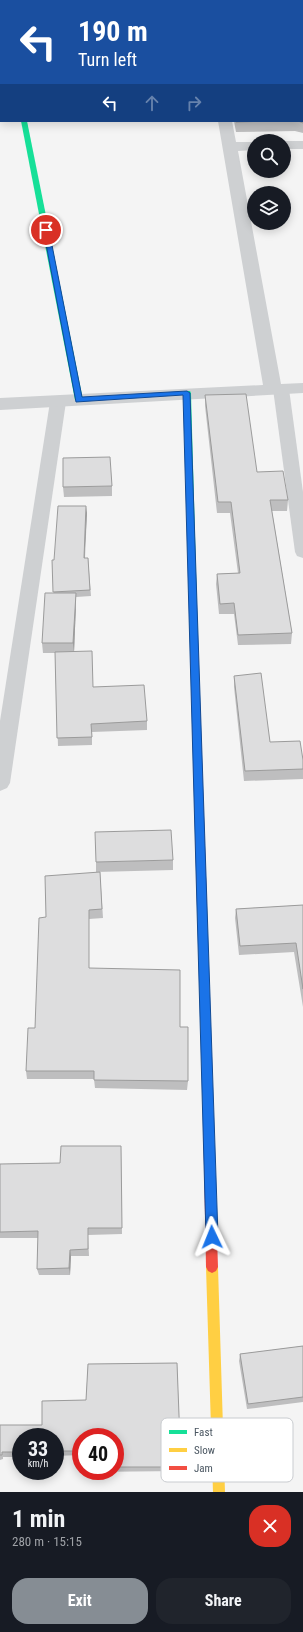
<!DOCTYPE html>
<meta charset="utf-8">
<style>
:root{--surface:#171b24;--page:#20242c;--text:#f1f3f6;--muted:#9ea1a6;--accent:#868d94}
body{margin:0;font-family:"Roboto Condensed",sans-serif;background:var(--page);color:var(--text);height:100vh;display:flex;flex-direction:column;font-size:15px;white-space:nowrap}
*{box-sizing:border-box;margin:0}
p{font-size:13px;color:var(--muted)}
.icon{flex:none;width:22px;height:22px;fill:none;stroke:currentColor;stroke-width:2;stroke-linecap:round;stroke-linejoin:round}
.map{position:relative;height:1492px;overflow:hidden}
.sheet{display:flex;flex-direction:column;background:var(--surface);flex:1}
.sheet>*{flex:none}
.hud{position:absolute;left:0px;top:0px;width:303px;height:122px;box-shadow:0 2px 10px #0003;background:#1a4fa0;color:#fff;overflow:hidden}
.controls{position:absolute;left:247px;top:134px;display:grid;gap:8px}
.controls a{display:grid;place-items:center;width:44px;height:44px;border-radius:50%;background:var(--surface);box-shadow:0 2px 10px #0003;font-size:20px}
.speed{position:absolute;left:12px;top:1428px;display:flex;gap:8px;font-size:20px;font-weight:700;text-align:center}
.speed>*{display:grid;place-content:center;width:52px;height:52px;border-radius:50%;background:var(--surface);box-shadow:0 2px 10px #0003;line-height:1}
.speed small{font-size:10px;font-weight:400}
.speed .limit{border:6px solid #d22;background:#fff;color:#111}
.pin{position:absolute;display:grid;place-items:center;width:34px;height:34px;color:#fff;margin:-17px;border:2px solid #fff;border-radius:50%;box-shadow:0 1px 4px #0007}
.me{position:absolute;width:44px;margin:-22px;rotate:358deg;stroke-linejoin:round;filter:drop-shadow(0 0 3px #0008)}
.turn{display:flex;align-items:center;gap:14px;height:84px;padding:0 12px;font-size:18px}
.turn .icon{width:52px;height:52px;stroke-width:2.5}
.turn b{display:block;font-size:28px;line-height:34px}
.lanes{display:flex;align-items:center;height:38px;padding:0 12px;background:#0003;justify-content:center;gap:20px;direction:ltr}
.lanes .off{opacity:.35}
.round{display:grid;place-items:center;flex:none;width:42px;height:42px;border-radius:16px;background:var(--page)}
.headline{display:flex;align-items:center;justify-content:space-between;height:68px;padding:0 12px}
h1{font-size:24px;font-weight:700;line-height:30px}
.button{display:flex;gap:8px;margin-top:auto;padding:8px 12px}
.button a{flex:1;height:46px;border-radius:16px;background:var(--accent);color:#fff;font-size:16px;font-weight:700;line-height:46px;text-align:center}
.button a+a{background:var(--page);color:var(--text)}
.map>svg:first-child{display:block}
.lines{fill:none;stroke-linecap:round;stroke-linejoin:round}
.lane{fill:#ced0d2;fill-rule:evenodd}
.street{fill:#ced0d2;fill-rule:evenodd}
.fast{fill:#16e098;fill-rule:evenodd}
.slow{fill:#ffcf43;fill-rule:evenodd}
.jam{fill:#f24e42;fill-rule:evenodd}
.wall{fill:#bebebf}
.shaded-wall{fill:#9b9b9b}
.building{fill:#ddddde;stroke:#9b9b9b}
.route{fill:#1a73e8;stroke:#114b97}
.key{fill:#fff;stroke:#c9ccd0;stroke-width:1}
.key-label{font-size:11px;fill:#4a5661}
</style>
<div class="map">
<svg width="303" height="1492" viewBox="0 0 303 1492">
<rect width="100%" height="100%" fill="#f4f4f4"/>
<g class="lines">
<g class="lane">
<polygon points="281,384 286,386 289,389 303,492 303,558 297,556 295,552 273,389 276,386"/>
<polygon points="58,397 63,399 66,402 10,783 7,788 0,791 0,721 50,402 53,399"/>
</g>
<g class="street">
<polygon points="0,0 7,0 7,1 1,1 1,5"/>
<rect x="200" y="0" width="12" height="1"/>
<polygon points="218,121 232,121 236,142 254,142 254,150 238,151 281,384 303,383 303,393 0,410 0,398 263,385"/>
<polygon points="283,141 303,141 303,149 284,149 284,141"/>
</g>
<g class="fast">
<polygon points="21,121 27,121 83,400 79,402 75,400"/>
<polygon points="184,391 190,391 191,393 198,643 194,646 190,643"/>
</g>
<g class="slow">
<polygon points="202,901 205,902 207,905 213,1115 212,1119 208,1120 204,1119 203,1115 197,905 199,902"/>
<polygon points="212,1261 216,1263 218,1267 225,1492 213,1492 206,1267 208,1263"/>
</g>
<g class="jam">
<polygon points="194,640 198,643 207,905 205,908 202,909 199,908 197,905 190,643"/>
<polygon points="208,1110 212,1111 213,1115 218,1267 216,1271 212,1273 208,1271 206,1267 203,1115 204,1111"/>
</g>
</g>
<g class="wall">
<polygon points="286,0 303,0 303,79 302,74 302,1 287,1"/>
<polygon points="303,89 303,133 295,131 236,132 234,121 302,121"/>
<polygon points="205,395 257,472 288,500 287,511 272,511 292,633 291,644 238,645 234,614 219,614 216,584 217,574 238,573 230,513 217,513 205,406"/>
<polygon points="112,486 112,496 64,497 63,487"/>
<polygon points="87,513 85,558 88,558 91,596 76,597 76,604 74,652 93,687 147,721 147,730 92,732 92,745 58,746 55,653 43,653 42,643 54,593 52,560 54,560"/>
<polygon points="234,676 270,742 303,760 303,779 244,781 234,687"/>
<polygon points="173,860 173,870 96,872 96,862"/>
<polygon points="100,872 103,918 89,919 89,968 180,1027 188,1081 187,1090 95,1088 94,1079 27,1079 26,1071 35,1028 46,917"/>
<polygon points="303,905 303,1007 294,952 239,955 235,918 236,909"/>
<polygon points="121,1146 122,1234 88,1235 89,1256 71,1256 70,1275 39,1275 37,1269 38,1238 0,1238 0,1164 60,1163"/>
<polygon points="303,1346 303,1402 247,1409 239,1361 240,1354"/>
<polygon points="177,1363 181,1471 86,1472 86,1471 115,1471 115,1437 81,1437 81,1455 55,1456 55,1437 21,1437 21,1457 3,1457 3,1459 0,1460 0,1425 42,1425 42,1401 86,1400 88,1364"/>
</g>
<g class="shaded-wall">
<polygon points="86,506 87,513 84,565 84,558"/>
<polygon points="76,593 76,604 74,653 73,643"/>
<polygon points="70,1250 71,1256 70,1275 69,1268"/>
</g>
<g class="building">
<polygon points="146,0 204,0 205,1 146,1"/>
<polygon points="290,0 303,0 303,65 302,60 302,1 290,1"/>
<polygon points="303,89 303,123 298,121 302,121 302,90"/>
<polygon points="236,121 274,121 236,122"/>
<polygon points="246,394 257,472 283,471 288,500 270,500 292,633 238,635 234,603 220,604 217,574 240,573 231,502 218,502 205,395"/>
<polygon points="110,457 112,486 63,487 63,458"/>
<polygon points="58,506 86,506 84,558 88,558 90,590 53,592 52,560 54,560"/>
<polygon points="45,593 76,593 73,643 42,643"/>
<polygon points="92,651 93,687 144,685 147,721 91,724 92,737 57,738 55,652"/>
<polygon points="261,673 270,742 300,741 303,760 303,769 245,771 234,676"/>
<polygon points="171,830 173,860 96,862 95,832"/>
<polygon points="100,872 102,909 89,910 89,968 180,970 180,1027 188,1027 188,1081 94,1080 94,1071 26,1071 28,1028 35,1028 39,918 46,917 45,876"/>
<polygon points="303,905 303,989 296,943 240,946 236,909"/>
<polygon points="61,1146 121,1146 122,1228 88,1228 88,1249 70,1250 69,1268 37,1269 38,1231 0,1232 0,1164 60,1163"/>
<polygon points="303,1346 303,1397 248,1404 240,1354"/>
<polygon points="177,1363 181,1467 115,1467 115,1437 81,1437 81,1451 55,1451 55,1437 21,1437 21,1452 2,1452 2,1455 0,1455 0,1425 42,1425 42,1401 86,1400 88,1364"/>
</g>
<polygon class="route" points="43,228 49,230 82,397 187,391 190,393 218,1237 216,1241 212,1243 208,1241 206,1237 183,395 76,402"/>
<rect x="161" y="1418" width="132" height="64" rx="6" class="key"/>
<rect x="169" y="1430" width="18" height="4" fill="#16e098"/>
<rect x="169" y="1448" width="18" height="4" fill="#ffcf43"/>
<rect x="169" y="1466" width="18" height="4" fill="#f24e42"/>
<g class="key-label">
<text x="194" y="1436">Fast</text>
<text x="194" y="1454">Slow</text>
<text x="194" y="1472">Jam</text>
</g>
</svg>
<div class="controls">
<a><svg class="icon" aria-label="search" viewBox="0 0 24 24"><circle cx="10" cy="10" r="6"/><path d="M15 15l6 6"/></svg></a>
<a><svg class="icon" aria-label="layers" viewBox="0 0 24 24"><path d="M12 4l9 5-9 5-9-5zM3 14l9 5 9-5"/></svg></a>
</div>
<div class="speed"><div>33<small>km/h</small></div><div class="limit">40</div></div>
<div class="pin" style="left:46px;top:230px;background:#d93025"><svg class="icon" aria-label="arrive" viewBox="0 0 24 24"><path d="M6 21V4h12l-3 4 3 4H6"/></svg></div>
<svg class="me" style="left:212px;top:1237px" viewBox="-20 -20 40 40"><path d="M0-17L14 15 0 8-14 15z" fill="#1a73e8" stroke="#fff" stroke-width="4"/></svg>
<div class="hud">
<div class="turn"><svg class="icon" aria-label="left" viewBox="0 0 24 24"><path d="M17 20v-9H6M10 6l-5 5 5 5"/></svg><div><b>190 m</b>Turn left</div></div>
<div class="lanes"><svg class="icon" aria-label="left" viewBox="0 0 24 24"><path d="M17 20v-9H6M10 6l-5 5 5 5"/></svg><svg class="icon off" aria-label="ahead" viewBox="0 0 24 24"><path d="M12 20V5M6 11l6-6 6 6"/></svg><svg class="icon off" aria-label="right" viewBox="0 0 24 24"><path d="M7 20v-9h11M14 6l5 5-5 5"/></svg></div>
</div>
</div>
<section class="sheet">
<div class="headline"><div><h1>1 min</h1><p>280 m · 15:15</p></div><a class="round" style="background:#d93025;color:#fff"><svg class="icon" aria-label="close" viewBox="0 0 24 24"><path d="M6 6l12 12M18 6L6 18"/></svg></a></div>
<div class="button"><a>Exit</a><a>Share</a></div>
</section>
